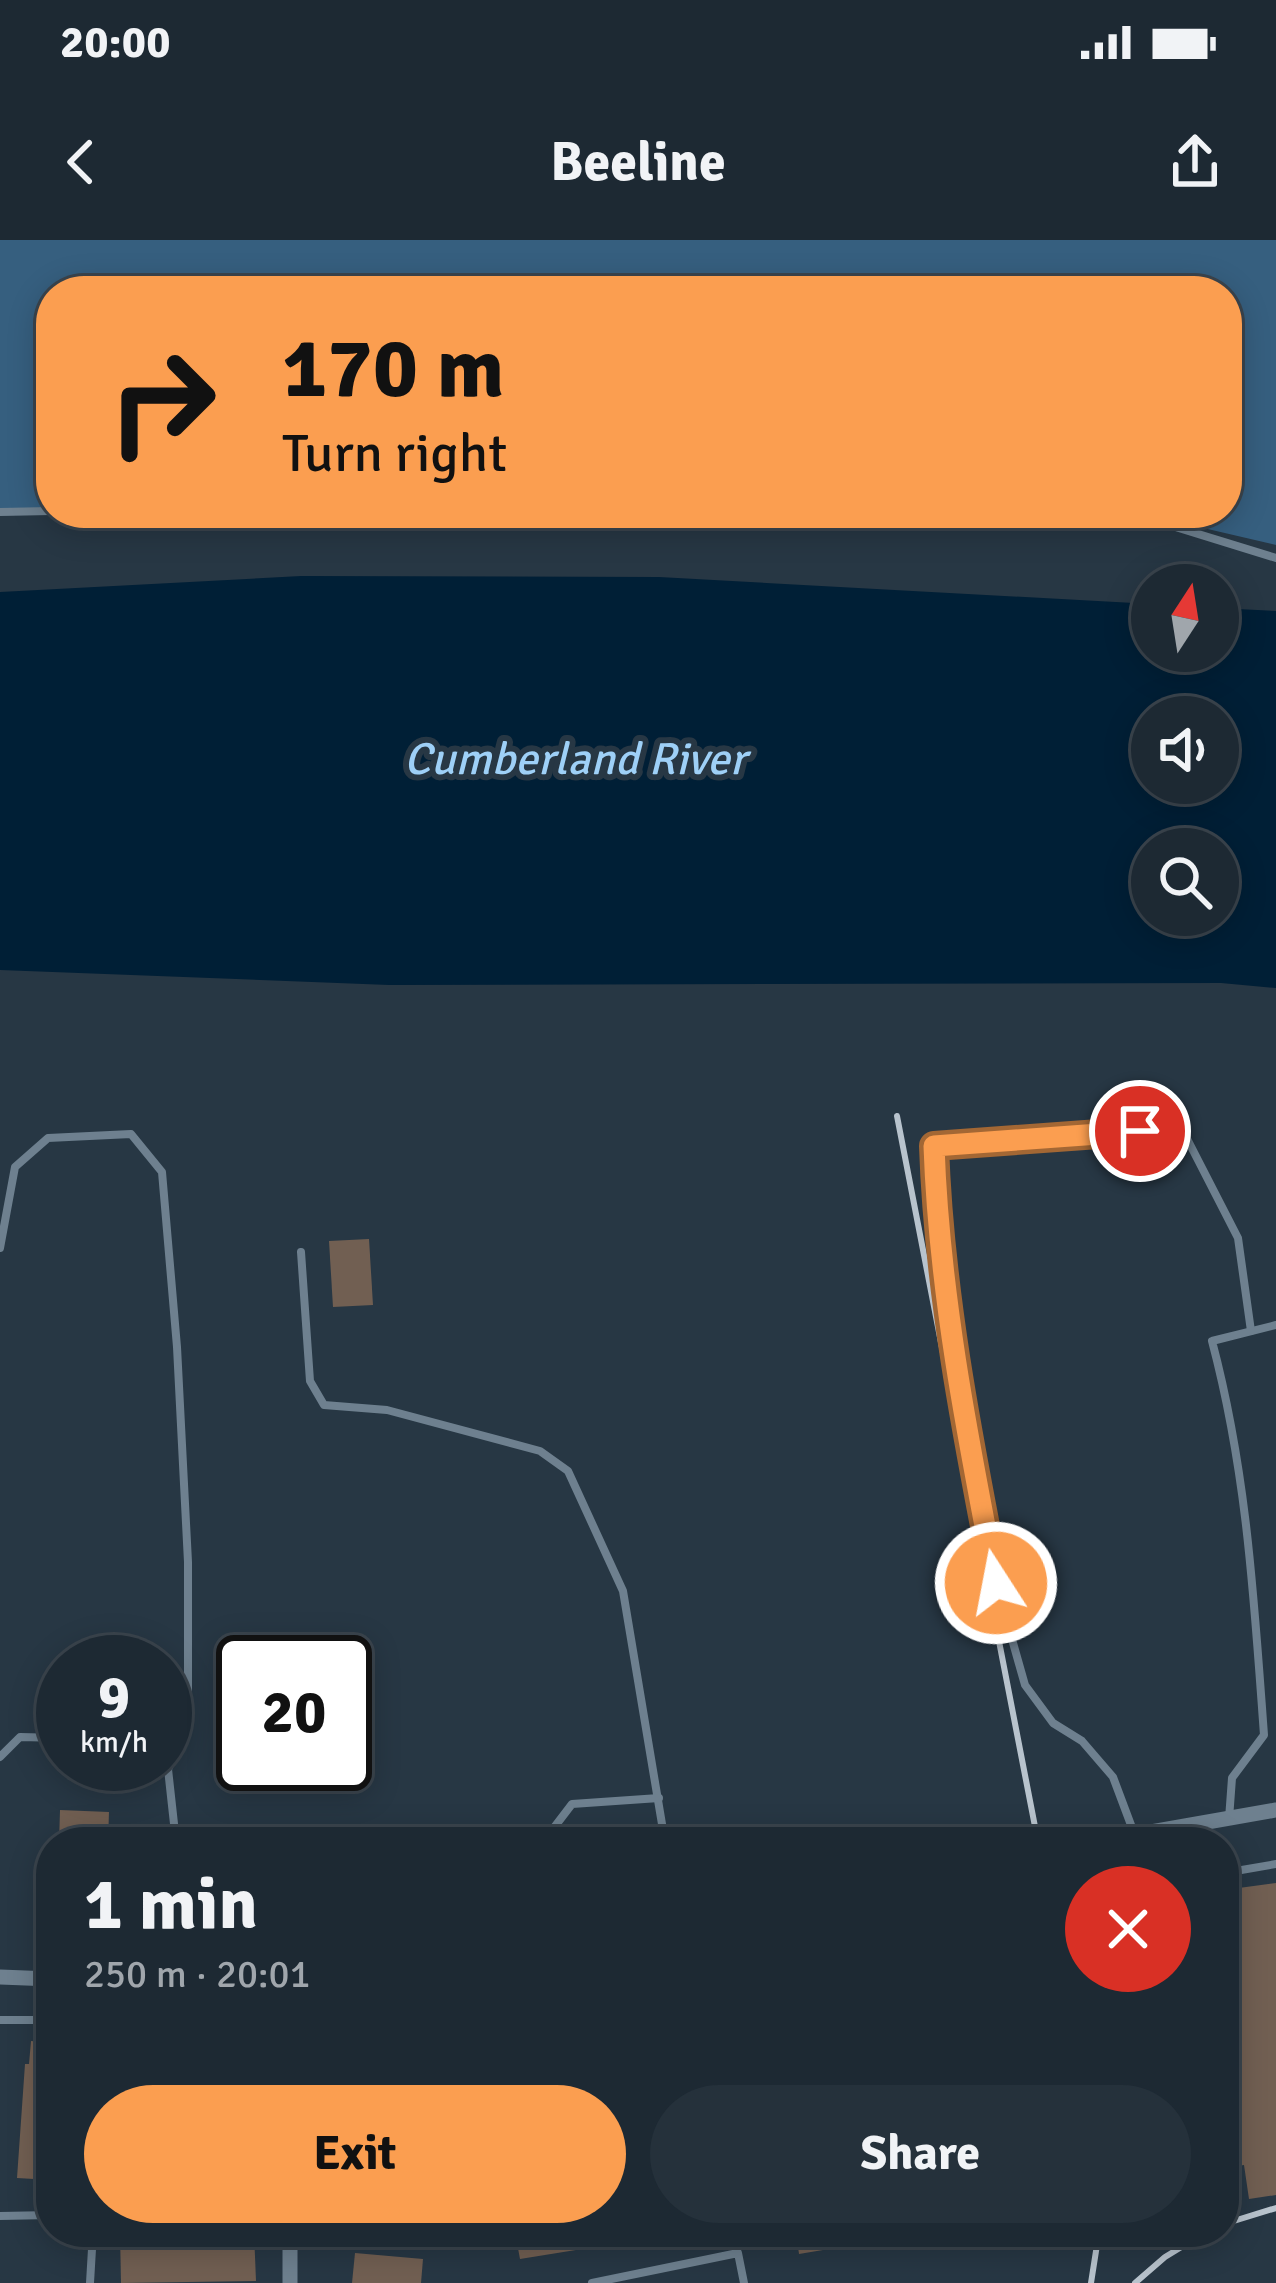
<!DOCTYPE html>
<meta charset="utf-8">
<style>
:root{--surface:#1d2933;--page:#25313b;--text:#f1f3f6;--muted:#a0a6ac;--line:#3b454e;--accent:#fb9e50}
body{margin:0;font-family:Signika,sans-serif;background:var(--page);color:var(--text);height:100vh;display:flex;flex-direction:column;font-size:45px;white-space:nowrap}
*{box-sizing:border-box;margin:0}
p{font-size:39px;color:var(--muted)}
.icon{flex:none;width:66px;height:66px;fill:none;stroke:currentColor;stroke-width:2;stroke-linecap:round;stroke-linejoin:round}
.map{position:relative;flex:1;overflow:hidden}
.panel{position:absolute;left:36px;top:1587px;width:1203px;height:420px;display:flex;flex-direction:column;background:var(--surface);border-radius:48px;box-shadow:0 6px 30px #0003,0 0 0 3px var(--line)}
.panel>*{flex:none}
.hud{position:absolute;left:36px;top:36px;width:1206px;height:252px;border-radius:48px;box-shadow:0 6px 30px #0003,0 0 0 3px var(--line);background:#fb9e50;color:#111;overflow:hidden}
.needle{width:78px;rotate:12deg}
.buttons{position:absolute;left:1131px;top:324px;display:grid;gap:24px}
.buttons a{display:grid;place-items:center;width:108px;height:108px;border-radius:50%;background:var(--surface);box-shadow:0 6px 30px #0003,0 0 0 3px var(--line);font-size:60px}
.speed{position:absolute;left:36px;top:1395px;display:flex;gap:24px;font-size:60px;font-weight:700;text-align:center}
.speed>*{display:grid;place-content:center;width:156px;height:156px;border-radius:50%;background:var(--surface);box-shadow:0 6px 30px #0003,0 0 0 3px var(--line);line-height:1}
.speed small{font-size:30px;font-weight:400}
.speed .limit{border:6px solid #111;border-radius:18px;background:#fff;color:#111}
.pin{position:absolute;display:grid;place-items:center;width:102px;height:102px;color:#fff;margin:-51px;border:6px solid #fff;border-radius:50%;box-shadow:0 3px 12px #0007}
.me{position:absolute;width:132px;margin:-66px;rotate:349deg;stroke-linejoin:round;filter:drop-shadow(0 0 9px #0008)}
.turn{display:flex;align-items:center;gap:42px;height:252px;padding:0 48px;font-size:54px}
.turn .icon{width:156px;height:156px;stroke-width:2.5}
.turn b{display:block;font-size:84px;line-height:102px}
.round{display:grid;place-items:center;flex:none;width:126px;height:126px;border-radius:63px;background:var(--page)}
.summary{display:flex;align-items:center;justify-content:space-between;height:204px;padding:0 48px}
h1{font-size:72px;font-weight:800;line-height:90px}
.primary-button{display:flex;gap:24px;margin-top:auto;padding:24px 48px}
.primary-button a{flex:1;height:138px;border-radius:72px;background:var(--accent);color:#111;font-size:48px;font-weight:800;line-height:138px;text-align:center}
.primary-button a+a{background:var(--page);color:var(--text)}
.status{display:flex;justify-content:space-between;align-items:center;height:84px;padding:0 60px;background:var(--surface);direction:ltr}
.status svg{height:33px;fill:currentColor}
header{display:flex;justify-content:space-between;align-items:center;height:156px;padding:0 48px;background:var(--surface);font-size:54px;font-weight:800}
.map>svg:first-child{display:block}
.green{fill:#365f7f}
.water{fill:#001f36;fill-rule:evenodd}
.building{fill:#715f52}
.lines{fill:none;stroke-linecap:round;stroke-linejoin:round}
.lane{stroke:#6e808f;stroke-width:8}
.street{stroke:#6e808f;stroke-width:15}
.rail{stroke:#b8c3cd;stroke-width:6}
.route-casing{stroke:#a36734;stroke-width:30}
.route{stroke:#fb9e50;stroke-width:21}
.labels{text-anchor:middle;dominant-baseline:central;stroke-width:12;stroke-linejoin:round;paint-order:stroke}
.water-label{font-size:45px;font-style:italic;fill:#9ed0f7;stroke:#273744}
</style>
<div class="status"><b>20:00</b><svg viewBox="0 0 49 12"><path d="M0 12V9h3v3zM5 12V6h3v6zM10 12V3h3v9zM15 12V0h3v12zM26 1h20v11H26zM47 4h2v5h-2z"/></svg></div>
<header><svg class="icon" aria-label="back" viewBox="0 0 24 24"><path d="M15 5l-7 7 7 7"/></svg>Beeline<svg class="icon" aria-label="share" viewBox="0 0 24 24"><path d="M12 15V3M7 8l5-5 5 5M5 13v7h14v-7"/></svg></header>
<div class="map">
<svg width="1276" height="2043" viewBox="0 0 1276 2043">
<rect width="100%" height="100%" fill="#273744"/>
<polygon class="green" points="0,0 1276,0 1276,305 1139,273 1227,273 1227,51 51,51 51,270 0,271"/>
<path class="water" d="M301 336 659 337 1152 364V411H1218V368L1276 371V748L1221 743 389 745 0 730V352ZM1152 477H1218V543H1152ZM1152 609H1218V675H1152Z"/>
<g class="building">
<polygon points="369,999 373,1065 333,1067 329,1001"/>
<polygon points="60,1570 109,1572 108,1602 59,1602"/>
<polygon points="1276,1643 1276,1955 1249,1959 1244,1925 1224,1928 1224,1650"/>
<polygon points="31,1801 51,1803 51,1940 17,1938 25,1824 29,1824"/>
<polygon points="254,1992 256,2041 121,2043 120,1993"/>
<polygon points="515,1992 637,1992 638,2000 520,2019"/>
<polygon points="796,1992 882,1992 883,2000 799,2014"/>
<polygon points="355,2013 423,2019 421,2043 352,2043"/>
</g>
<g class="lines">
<g class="lane">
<polyline points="0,272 51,271"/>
<polyline points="1072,273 1169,285 1276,318"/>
<polyline points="0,1008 15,927 48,898 131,894 162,932 177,1107 188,1322 188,1485 168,1529"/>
<polyline points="301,1012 310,1141 324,1165 387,1170 540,1211 568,1231 623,1351 665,1602"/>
<polyline points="0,1517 20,1497 63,1498"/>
<polyline points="162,1524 168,1529 176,1602"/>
<path d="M1229 1579 1232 1538 1264 1495C1254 1360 1247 1233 1212 1101L1276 1085"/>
<polyline points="1134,1593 1113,1537 1082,1501 1053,1483 1025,1445 996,1343 967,1194 936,976 934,906 1181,887 1238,998 1251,1091"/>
<polyline points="543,1602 572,1564 659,1558"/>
<polyline points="1224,1633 1276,1624"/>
<polyline points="0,1780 51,1780"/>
<polyline points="0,1976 51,1975"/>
<polyline points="90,2043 93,1992"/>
<polyline points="592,2043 738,2013 744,2043"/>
</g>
<g class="street">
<polyline points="1094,1602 1276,1570"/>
<polyline points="0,1737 51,1739"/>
<polyline points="290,1992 290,2043"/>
</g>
<g class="rail">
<polyline points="897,876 1038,1602"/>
<polyline points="1224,1984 1276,1968"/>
<polyline points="1091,2043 1099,1992"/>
<polyline points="1135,2043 1165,2017 1206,1992"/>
</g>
</g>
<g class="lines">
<g class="route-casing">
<path id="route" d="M996 1343C968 1199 939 1053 934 906L1140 891"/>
</g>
<use href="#route" class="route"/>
</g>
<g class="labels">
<g class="water-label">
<text x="575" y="519">Cumberland River</text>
</g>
</g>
</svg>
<div class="buttons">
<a><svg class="needle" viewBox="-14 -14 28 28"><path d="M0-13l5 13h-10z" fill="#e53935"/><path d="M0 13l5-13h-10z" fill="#a0a6ac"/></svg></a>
<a><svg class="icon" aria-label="sound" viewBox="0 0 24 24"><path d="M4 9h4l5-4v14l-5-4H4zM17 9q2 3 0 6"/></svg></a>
<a><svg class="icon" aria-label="search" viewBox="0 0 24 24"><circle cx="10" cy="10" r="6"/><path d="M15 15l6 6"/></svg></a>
</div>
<div class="speed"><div>9<small>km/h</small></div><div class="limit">20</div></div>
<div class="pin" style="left:1140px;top:891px;background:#d93025"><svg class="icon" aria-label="arrive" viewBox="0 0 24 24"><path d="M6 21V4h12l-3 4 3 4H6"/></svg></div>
<svg class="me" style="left:996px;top:1343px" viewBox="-20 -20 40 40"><circle r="17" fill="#fb9e50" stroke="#fff" stroke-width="3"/><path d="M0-11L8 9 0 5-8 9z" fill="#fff"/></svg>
<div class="hud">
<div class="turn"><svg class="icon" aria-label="right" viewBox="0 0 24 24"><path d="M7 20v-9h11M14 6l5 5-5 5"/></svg><div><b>170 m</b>Turn right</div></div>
</div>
<section class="panel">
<div class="summary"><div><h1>1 min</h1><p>250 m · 20:01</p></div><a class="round" style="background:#d93025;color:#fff"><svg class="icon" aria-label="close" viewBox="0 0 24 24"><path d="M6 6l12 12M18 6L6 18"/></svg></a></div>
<div class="primary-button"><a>Exit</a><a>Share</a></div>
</section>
</div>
